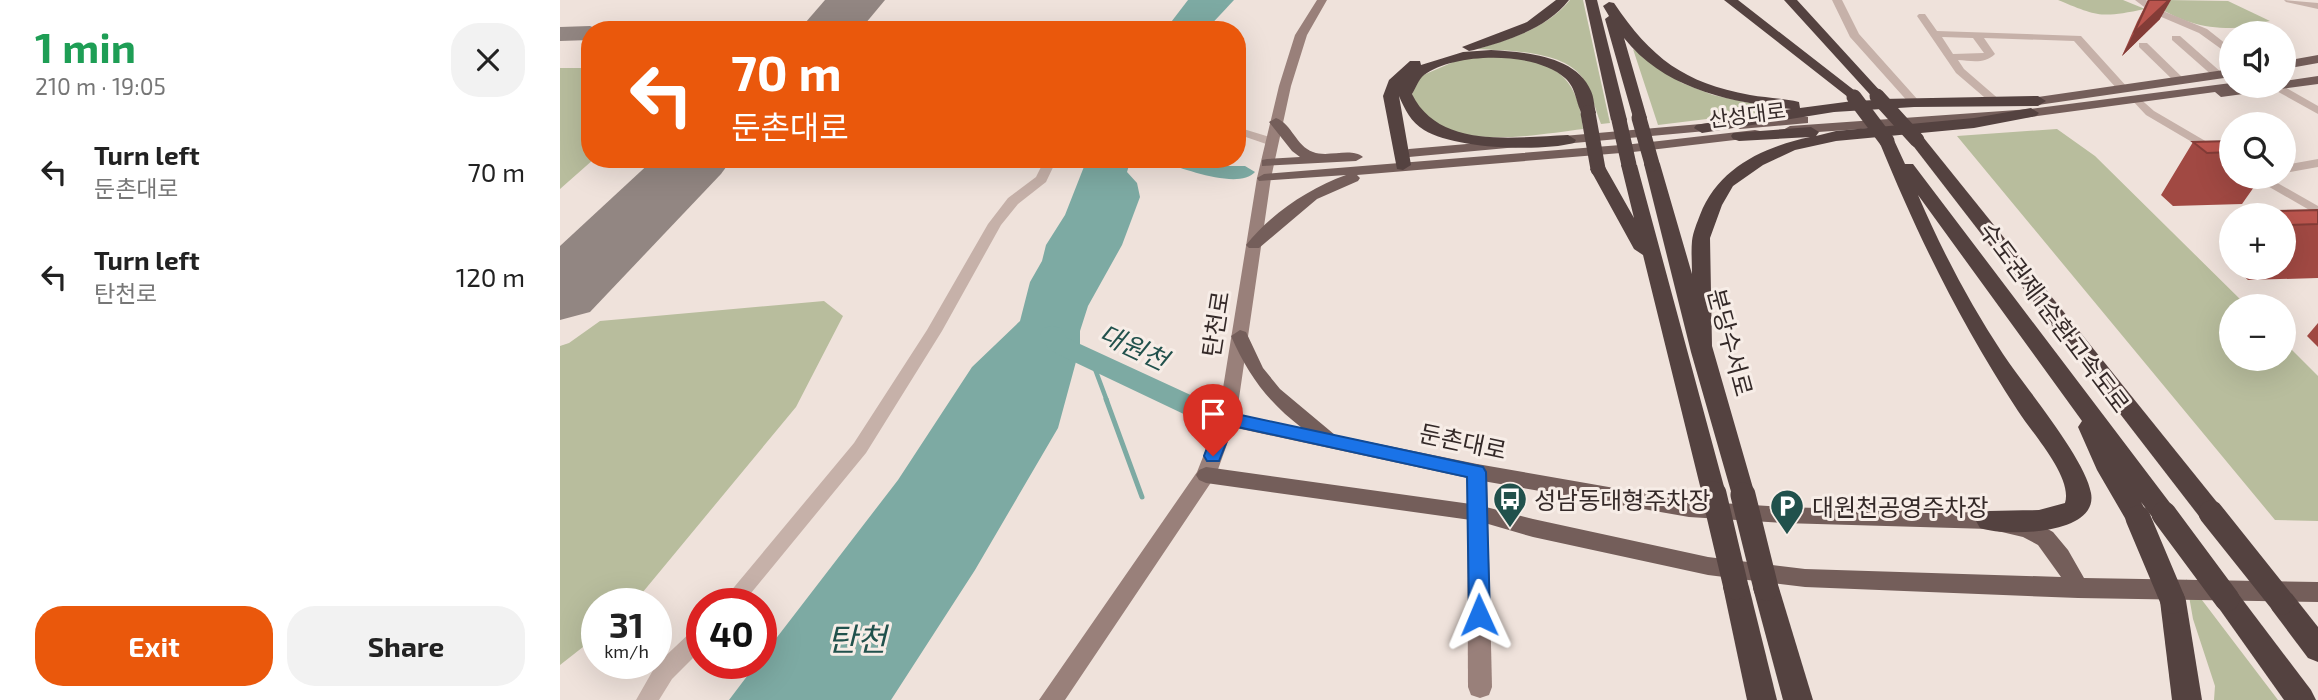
<!DOCTYPE html>
<meta charset="utf-8">
<style>
:root{--surface:#fff;--page:#f2f2f2;--text:#222;--muted:#767676;--accent:#ea580c}
body{margin:0;font-family:"Exo 2","Noto Sans KR",sans-serif;background:var(--page);color:var(--text);height:100vh;display:flex;flex-direction:column;font-size:26px;white-space:nowrap}
*{box-sizing:border-box;margin:0}
p{font-size:23px;color:var(--muted)}
.icon{flex:none;width:38px;height:38px;fill:none;stroke:currentColor;stroke-width:2;stroke-linecap:round;stroke-linejoin:round}
.map{position:relative;flex:1;overflow:hidden}
.drawer{display:flex;flex-direction:column;background:var(--surface);width:560px}
.drawer>*{flex:none}
.hud{position:absolute;left:21px;top:21px;width:665px;height:147px;border-radius:28px;box-shadow:0 7px 28px #0002;background:#ea580c;color:#fff;overflow:hidden}
.buttons{position:absolute;left:1659px;top:21px;display:grid;gap:14px}
.buttons a{display:grid;place-items:center;width:77px;height:77px;border-radius:50%;background:var(--surface);box-shadow:0 7px 28px #0002;font-size:35px}
.speed{position:absolute;left:21px;top:588px;display:flex;gap:14px;font-size:35px;font-weight:700;text-align:center}
.speed>*{display:grid;place-content:center;width:91px;height:91px;border-radius:50%;background:var(--surface);box-shadow:0 7px 28px #0002;line-height:1}
.speed small{font-size:18px;font-weight:400}
.speed .limit{border:10px solid #d22;background:#fff;color:#111}
.pin{position:absolute;display:grid;place-items:center;width:60px;height:60px;color:#fff;margin:-72px -30px;border-radius:50% 50% 50% 0;rotate:-45deg;box-shadow:0 0 7px #0007}
.pin .icon{rotate:45deg}
.me{position:absolute;width:77px;margin:-38px;rotate:359deg;stroke-linejoin:round;filter:drop-shadow(0 0 5px #0008)}
.turn{display:flex;align-items:center;gap:24px;height:147px;padding:0 35px;font-size:32px}
.turn .icon{width:91px;height:91px;stroke-width:2.5}
.turn b{display:block;font-size:49px;line-height:60px}
.round{display:grid;place-items:center;flex:none;width:74px;height:74px;border-radius:28px;background:var(--page)}
.headline{display:flex;align-items:center;justify-content:space-between;height:119px;padding:0 35px}
h1{font-size:42px;font-weight:700;line-height:52px;color:#1e9e55}
.action{display:flex;gap:14px;margin-top:auto;padding:14px 35px}
.action a{flex:1;height:80px;border-radius:28px;background:var(--accent);color:#fff;font-size:28px;font-weight:700;line-height:80px;text-align:center}
.action a+a{background:var(--page);color:var(--text)}
ul{padding:0;list-style:none}
li{display:flex;align-items:center;gap:21px;height:105px;padding:0 35px}
li div{flex:1}
li b{display:block;font-size:26px}
li em{font-style:normal}
main{display:flex;flex:1;min-height:0}
.map>svg:first-child{display:block}
.green{fill:#b8bd9d}
.water{fill:#7daaa3}
.lines{fill:none;stroke-linecap:round;stroke-linejoin:round}
.stream-far1{stroke:#7daaa3;stroke-width:4.5}
.stream{stroke:#7daaa3;stroke-width:5}
.river{fill:#7daaa3;fill-rule:evenodd}
.taxiway{fill:#928682;fill-rule:evenodd}
.runway{fill:#928682;fill-rule:evenodd}
.street{fill:#c6b1a9;fill-rule:evenodd}
.secondary{fill:#99807a;fill-rule:evenodd}
.primary{fill:#745e5a;fill-rule:evenodd}
.highway{fill:#544240;fill-rule:evenodd}
.highway-bridge-far1{stroke:#544240;stroke-width:15}
.highway-bridge{stroke:#544240;stroke-width:25}
.wall{fill:#a14943}
.shaded-wall{fill:#833c37}
.building{fill:#bb554e;stroke:#833c37;stroke-width:2}
.route{fill:#1a73e8;stroke:#114b97;stroke-width:2}
.labels{text-anchor:middle;dominant-baseline:central;stroke-width:6;stroke-linejoin:round;paint-order:stroke}
.far-street-label{font-size:21px;fill:#342928;stroke:#f7ede7}
.street-label{font-size:24px;fill:#342928;stroke:#f7ede7}
.poi-label{font-size:24px;fill:#342928;stroke:#f7ede7;text-anchor:start}
.water-label{font-size:26px;font-style:italic;fill:#21514c;stroke:#f7ede7}
.near-water-label{font-size:32px;font-style:italic;fill:#21514c;stroke:#f7ede7}
</style>
<main>
<section class="drawer">
<div class="headline"><div><h1>1 min</h1><p>210 m · 19:05</p></div><a class="round"><svg class="icon" aria-label="close" viewBox="0 0 24 24"><path d="M6 6l12 12M18 6L6 18"/></svg></a></div>
<ul>
<li><svg class="icon" aria-label="left" viewBox="0 0 24 24"><path d="M17 20v-9H6M10 6l-5 5 5 5"/></svg><div><b>Turn left</b><p>둔촌대로</p></div><em>70 m</em></li>
<li><svg class="icon" aria-label="left" viewBox="0 0 24 24"><path d="M17 20v-9H6M10 6l-5 5 5 5"/></svg><div><b>Turn left</b><p>탄천로</p></div><em>120 m</em></li>
</ul>
<div class="action"><a>Exit</a><a>Share</a></div>
</section>
<div class="map">
<svg width="1758" height="700" viewBox="0 0 1758 700">
<rect width="100%" height="100%" fill="#efe2db"/>
<g class="green">
<path d="M1010 0H1023L1050 123 1041 124C1035 109 1031 90 1022 77 1002 50 947 51 917 49 951 39 987 28 1010 0Z"/>
<path d="M1498 0H1563L1585 9C1541 18 1539 17 1498 0Z"/>
<path d="M1606 0 1668 1 1710 21 1704 22 1710 25C1662 31 1631 30 1590 2Z"/>
<polygon points="1073,49 1122,83 1153,95 1221,110 1098,125"/>
<path d="M919 57C978 57 1017 62 1023 129 972 135 876 156 852 94L861 76 898 60Z"/>
<polygon points="0,68 30,68 30,159 34,159 0,189"/>
<polygon points="1497,129 1535,156 1687,306 1671,306 1671,359 1724,359 1724,342 1758,376 1758,521 1715,520 1397,136"/>
<polygon points="264,301 283,316 236,407 73,604 37,604 37,636 0,665 0,346 9,343 40,321"/>
<polygon points="1626,579 1718,700 1654,700 1655,686 1633,619"/>
</g>
<g class="water">
<polygon points="628,0 674,0 646,30 605,30"/>
<polygon points="527,159 571,159 567,172 577,183 580,197 562,245 528,306 520,331 520,347 498,428 415,570 331,700 169,700 197,663 201,663 201,658 338,480 412,367 460,321 470,282 482,261 486,245 505,215"/>
</g>
<g class="lines">
<polyline class="stream-far1" points="532,361 547,401"/>
<polyline class="stream" points="546,399 582,497"/>
<g class="river">
<path d="M603 159H633L654 166H685L695 172C679 190 625 169 605 163Z"/>
<polygon points="492,326 501,328 507,338 648,403 652,410 648,417 639,420 630,417 489,350 480,334 483,328"/>
</g>
<polygon class="taxiway" points="30,26 40,30 30,30 30,40 0,41 0,27"/>
<g class="runway">
<polygon points="265,0 325,0 300,30 239,30"/>
<polygon points="94,159 172,159 161,174 30,312 0,320 0,246"/>
</g>
<g class="street">
<polygon points="1272,0 1282,0 1299,34 1358,100 1358,104 1350,104 1290,37"/>
<polygon points="1575,0 1586,0 1598,9 1647,29 1671,48 1671,56 1639,33 1592,13"/>
<polygon points="1724,0 1758,3 1758,9 1726,2"/>
<path d="M1359 14H1365L1377 31 1521 36 1568 88 1558 90 1514 41 1424 38 1435 54C1425 64 1412 61 1398 60L1404 69 1441 101 1431 103 1396 73 1357 16ZM1382 37 1413 38 1424 53 1393 54Z"/>
<polygon points="1612,36 1620,36 1662,73 1662,77 1654,77 1612,40"/>
<polygon points="1579,43 1587,43 1624,79 1624,83 1616,83 1579,47"/>
<polygon points="1712,86 1723,86 1758,106 1758,114 1713,89"/>
<polygon points="1577,96 1594,111 1671,156 1671,165 1586,115 1571,99"/>
<polygon points="677,127 716,139 718,142 712,146 677,134"/>
<polygon points="485,159 497,159 486,182 458,204 441,225 382,331 306,453 182,604 160,604 294,443 367,330 428,224 448,198 476,177"/>
<polygon points="1758,159 1758,167 1724,173 1724,165"/>
<polygon points="1692,177 1707,177 1758,206 1758,215"/>
<polygon points="142,626 142,649 112,679 99,700 76,700 96,665 135,628"/>
</g>
<g class="secondary">
<polygon points="757,0 767,0 747,35 731,86 711,178 676,419 656,475 505,700 479,700 637,472 658,419 697,178 719,86 735,35"/>
<polygon points="917,464 924,467 927,472 932,687 929,695 920,698 911,695 908,687 907,472 910,467"/>
</g>
<g class="primary">
<polygon points="1758,55 1758,63 1724,69 1724,61"/>
<polygon points="1671,69 1671,77 1478,105 1472,101 1478,97"/>
<polygon points="1758,76 1758,84 1661,97 1655,92 1471,117 1230,134 1223,130 1230,126 1471,109 1671,83 1671,86 1724,86 1724,81"/>
<polygon points="1243,116 1248,117 1248,123 1180,129 1173,125 1180,121"/>
<path d="M716 118C732 124 736 146 753 152 768 158 791 147 803 157L796 161 702 166V160L707 159 740 157 732 151 709 122Z"/>
<polygon points="1152,123 1159,127 1157,130 992,145 985,141 992,137"/>
<path d="M1195 130 1200 131V137L1073 152 797 175 800 178 798 181 757 199 699 248H689L686 245C711 214 749 188 786 175L699 181 697 178 704 174 1073 144Z"/>
<polygon points="953,140 960,144 958,147 849,157 842,153 849,149"/>
<path d="M680 330 686 332 703 368 720 389 775 435 917 464 1129 501 1223 507 1429 513 1450 516 1484 527 1493 532 1508 550 1524 578 1758 582V602L1518 598 1245 587 1148 575 973 537 918 521 646 483 639 480 636 475 639 470 646 467 918 505 973 519 1148 557 1245 569 1501 577 1478 545 1463 537 1429 529 1223 523 1129 517 917 480 667 426 660 424 658 419 660 414 667 412 742 428C708 402 688 375 671 336Z"/>
</g>
<g class="highway">
<path d="M996 0H1009C986 29 949 40 914 50L909 51 902 47 967 22Z"/>
<polygon points="1025,0 1037,0 1067,120 1065,123 1059,125 1051,120"/>
<path d="M1164 0H1178L1299 94 1302 97 1296 101 1315 100 1224 0H1237L1322 93 1325 96 1321 99 1478 96 1486 101 1478 106 1354 107 1274 112 1142 133 1134 128 1136 125 1231 109C1170 102 1104 89 1064 38L1087 118 1084 121H1074L1045 19 1049 16 1043 6 1049 2 1054 3C1091 58 1124 83 1190 95 1207 98 1223 98 1239 102L1240 108 1293 101Z"/>
<path d="M931 50C963 52 1016 55 1031 91 1034 97 1034 106 1036 113L1028 118 1023 116C1015 102 1017 89 1005 78 975 51 895 52 864 75 858 80 856 88 852 94 879 150 956 137 1008 135L1016 140 1014 143C979 152 895 149 864 130 851 122 845 110 839 96L851 165 843 170 837 169 823 96 829 80 850 61H860L861 65 903 52Z"/>
<path d="M1471 108 1479 113 1476 116 1414 128 1276 141 1235 150 1203 165 1173 186 1162 205 1150 238 1152 346 1195 495 1192 502 1183 505 1174 502 1131 352 1084 164 1086 160H1098L1100 164 1132 274C1132 263 1131 252 1132 241 1133 232 1137 223 1140 215 1158 168 1203 147 1250 137L1179 141 1173 139 1171 136 1173 133 1251 127 1259 132 1256 136 1276 131 1414 118Z"/>
<polygon points="1357,135 1363,137 1660,506 1663,513 1660,520 1651,523 1642,520 1351,143 1349,140"/>
<path d="M1327 136 1333 138 1345 164H1353L1613 507 1616 514 1613 521C1596 527 1591 515 1581 502L1590 518 1587 525 1578 528 1569 525 1537 470 1518 427 1522 421 1358 195C1382 251 1410 304 1443 354 1465 387 1525 458 1531 493 1539 535 1446 537 1420 528L1416 521 1420 514 1429 511 1479 510 1505 503C1513 477 1472 433 1458 411 1400 322 1359 239 1319 141Z"/>
<polygon points="1069,160 1077,165 1166,494 1163,501 1154,504 1145,501 1142,494 1083,255 1074,249 1030,169 1038,164 1044,165 1074,218 1061,165"/>
<polygon points="1176,576 1185,579 1189,587 1217,700 1187,700 1163,587 1167,579"/>
<polygon points="1206,577 1215,580 1219,588 1253,700 1223,700 1193,588 1197,580"/>
<polygon points="1667,587 1676,591 1751,690 1756,700 1724,700 1658,607 1654,599 1658,591"/>
<polygon points="1613,589 1623,593 1626,601 1642,700 1612,700 1600,601 1603,593"/>
<polygon points="1722,590 1732,594 1758,627 1758,662 1748,658 1712,610 1709,602 1712,594"/>
</g>
<g class="highway-bridge-far1">
<polyline points="1317,96 1357,140"/>
<polyline points="1294,97 1327,141"/>
<polyline points="1028,113 1038,169"/>
<polyline points="1079,118 1092,164"/>
<polyline points="1059,120 1069,165"/>
</g>
<g class="highway-bridge">
<polyline points="1154,494 1176,587"/>
<polyline points="1183,495 1206,588"/>
<polyline points="1651,513 1722,602"/>
<polyline points="1604,514 1667,599"/>
<polyline points="1578,518 1613,601"/>
</g>
</g>
<g class="wall">
<polygon points="1588,0 1600,19 1562,56 1577,22"/>
<polygon points="1671,141 1671,177 1701,177 1682,204 1613,206 1601,195 1633,142"/>
<polygon points="1758,210 1758,278 1688,280 1676,269 1724,268 1724,215 1714,215 1718,211"/>
<polygon points="1758,323 1758,347 1747,336"/>
</g>
<polygon class="shaded-wall" points="1609,0 1611,0 1600,19 1562,56 1574,33"/>
<g class="building">
<polygon points="1589,0 1609,0 1574,33"/>
<polygon points="1671,141 1671,152 1647,153 1633,142"/>
<polygon points="1758,210 1758,224 1729,225 1724,220 1724,215 1718,215 1716,213 1720,213 1718,211"/>
</g>
<polygon class="route" points="667,412 923,467 926,472 930,615 927,621 919,624 912,621 909,615 907,477 673,426 659,461 647,461 644,456 658,419 661,414"/>
<defs>
<g id="bus-pin" transform="scale(1.75)"><path d="M0 17L-7.5 6A9.5 9.5 0 1 1 7.5 6Z" fill="#21514c" stroke="#f7ede7"/><path d="M-5-6H5V4H4V6H2V4H-2V6H-4V4H-5ZM-3.5-4V0h7V-4ZM-3.5 1.2v1.5H-2V1.2ZM2 1.2v1.5H3.5V1.2Z" fill="#fff"/></g>
<g id="parking-pin" transform="scale(1.75)"><path d="M0 17L-7.5 6A9.5 9.5 0 1 1 7.5 6Z" fill="#21514c" stroke="#f7ede7"/><path d="M-3.5-5.5H1a3.5 3.5 0 0 1 0 7H-1V5.5H-3.5ZM-1-3.4V-.6H.8a1.4 1.4 0 0 0 0-2.8Z" fill="#fff"/></g>
</defs>
<g fill-rule="evenodd">
<use href="#bus-pin" x="950" y="499"/>
<use href="#parking-pin" x="1227" y="506"/>
</g>
<g class="labels">
<g class="far-street-label">
<text transform="translate(1187 114) rotate(-7)">산성대로</text>
</g>
<g class="street-label">
<text transform="translate(1495 317) rotate(53)">수도권제1순환고속도로</text>
<text transform="translate(655 324) rotate(-81)">탄천로</text>
<text transform="translate(1171 342) rotate(75)">분당수서로</text>
<text transform="translate(903 441) rotate(12)">둔촌대로</text>
</g>
<g class="poi-label">
<text x="974" y="499">성남동대형주차장</text>
<text x="1252" y="506">대원천공영주차장</text>
</g>
<g class="water-label">
<text transform="translate(574 346) rotate(25)">대원천</text>
</g>
<g class="near-water-label">
<text x="297" y="638">탄천</text>
</g>
</g>
</svg>
<div class="buttons">
<a><svg class="icon" aria-label="sound" viewBox="0 0 24 24"><path d="M4 9h4l5-4v14l-5-4H4zM17 9q2 3 0 6"/></svg></a>
<a><svg class="icon" aria-label="search" viewBox="0 0 24 24"><circle cx="10" cy="10" r="6"/><path d="M15 15l6 6"/></svg></a>
<a>+</a>
<a>−</a>
</div>
<div class="speed"><div>31<small>km/h</small></div><div class="limit">40</div></div>
<div class="pin" style="left:653px;top:456px;background:#d93025"><svg class="icon" aria-label="arrive" viewBox="0 0 24 24"><path d="M6 21V4h12l-3 4 3 4H6"/></svg></div>
<svg class="me" style="left:919px;top:615px" viewBox="-20 -20 40 40"><path d="M0-17L14 15 0 8-14 15z" fill="#1a73e8" stroke="#fff" stroke-width="4"/></svg>
<div class="hud">
<div class="turn"><svg class="icon" aria-label="left" viewBox="0 0 24 24"><path d="M17 20v-9H6M10 6l-5 5 5 5"/></svg><div><b>70 m</b>둔촌대로</div></div>
</div>
</div>
</main>
